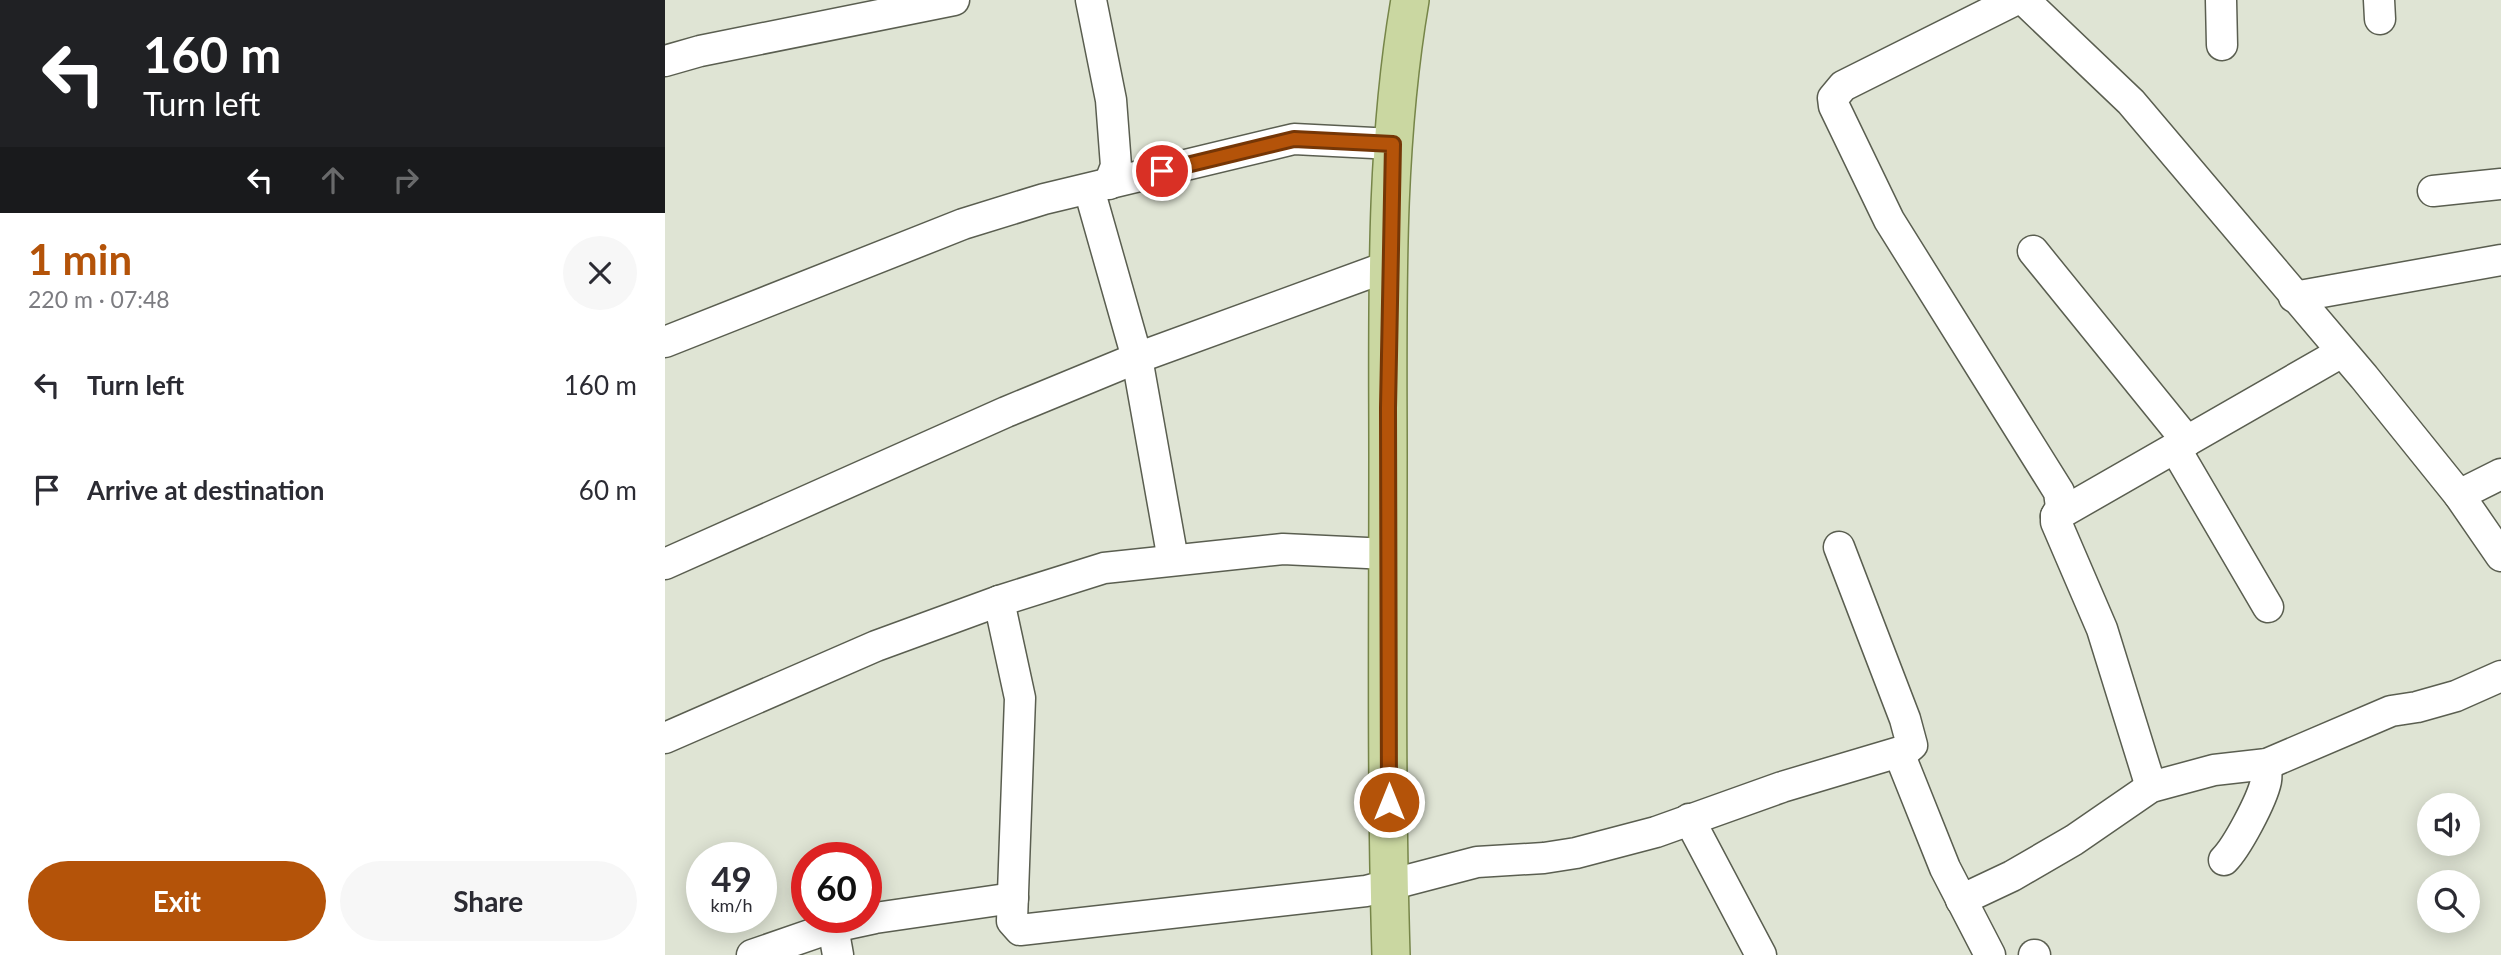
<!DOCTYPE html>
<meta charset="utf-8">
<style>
:root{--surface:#fff;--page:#f7f7f7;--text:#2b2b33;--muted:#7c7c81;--accent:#b45309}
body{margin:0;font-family:Lato,sans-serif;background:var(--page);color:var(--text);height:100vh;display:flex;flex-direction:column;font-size:26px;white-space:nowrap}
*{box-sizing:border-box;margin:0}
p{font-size:23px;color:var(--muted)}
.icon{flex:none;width:38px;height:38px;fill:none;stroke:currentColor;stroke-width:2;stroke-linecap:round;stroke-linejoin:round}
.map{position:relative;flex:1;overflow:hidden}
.panel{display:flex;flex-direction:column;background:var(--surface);width:665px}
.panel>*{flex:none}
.guide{background:#202124;color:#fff;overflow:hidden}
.controls{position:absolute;left:1752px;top:793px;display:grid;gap:14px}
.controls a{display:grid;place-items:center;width:63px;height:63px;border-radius:50%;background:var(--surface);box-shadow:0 4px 18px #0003;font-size:35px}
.speed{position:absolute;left:21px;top:842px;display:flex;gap:14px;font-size:35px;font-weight:700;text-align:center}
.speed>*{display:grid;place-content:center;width:91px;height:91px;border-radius:50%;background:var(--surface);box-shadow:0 4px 18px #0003;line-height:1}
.speed small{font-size:18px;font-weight:400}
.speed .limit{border:10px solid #d22;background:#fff;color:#111}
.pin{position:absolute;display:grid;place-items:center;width:60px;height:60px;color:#fff;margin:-30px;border:4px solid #fff;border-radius:50%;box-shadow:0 2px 7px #0007}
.me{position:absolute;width:77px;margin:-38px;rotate:0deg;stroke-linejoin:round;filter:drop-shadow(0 0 5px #0008)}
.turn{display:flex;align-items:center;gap:24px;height:147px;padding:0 28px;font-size:32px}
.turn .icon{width:91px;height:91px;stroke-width:2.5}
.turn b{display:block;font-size:49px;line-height:60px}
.lanes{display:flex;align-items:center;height:66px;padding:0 28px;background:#0003;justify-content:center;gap:35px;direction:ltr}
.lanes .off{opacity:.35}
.round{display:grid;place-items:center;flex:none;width:74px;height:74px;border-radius:37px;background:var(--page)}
.head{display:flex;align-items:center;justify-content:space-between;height:119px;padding:0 28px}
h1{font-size:42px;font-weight:700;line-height:52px;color:var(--accent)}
.action{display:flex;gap:14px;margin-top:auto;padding:14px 28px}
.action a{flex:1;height:80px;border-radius:42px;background:var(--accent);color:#fff;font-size:28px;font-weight:700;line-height:80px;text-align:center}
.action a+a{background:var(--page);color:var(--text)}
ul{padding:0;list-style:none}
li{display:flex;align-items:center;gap:21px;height:105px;padding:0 28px}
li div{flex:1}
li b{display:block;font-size:26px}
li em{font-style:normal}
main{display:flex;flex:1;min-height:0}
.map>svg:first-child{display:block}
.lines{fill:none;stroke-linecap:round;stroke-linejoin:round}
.minor-casing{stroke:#5a5e50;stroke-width:33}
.major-casing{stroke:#768548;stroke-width:40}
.minor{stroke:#fff;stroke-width:30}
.major{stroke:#cad7a1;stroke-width:37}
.route-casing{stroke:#753606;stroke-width:18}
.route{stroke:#b45309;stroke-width:12}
</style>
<main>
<section class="panel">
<div class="guide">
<div class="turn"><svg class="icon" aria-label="left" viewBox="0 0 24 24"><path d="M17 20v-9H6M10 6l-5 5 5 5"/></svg><div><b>160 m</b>Turn left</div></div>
<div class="lanes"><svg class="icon" aria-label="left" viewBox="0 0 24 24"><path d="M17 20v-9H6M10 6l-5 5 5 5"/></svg><svg class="icon off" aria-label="ahead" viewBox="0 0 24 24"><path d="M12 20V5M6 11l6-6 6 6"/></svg><svg class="icon off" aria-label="right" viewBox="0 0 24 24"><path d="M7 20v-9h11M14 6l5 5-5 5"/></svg></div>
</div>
<div class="head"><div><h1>1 min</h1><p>220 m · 07:48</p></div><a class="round"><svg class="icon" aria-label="close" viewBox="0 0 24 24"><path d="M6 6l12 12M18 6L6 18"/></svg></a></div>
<ul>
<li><svg class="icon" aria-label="left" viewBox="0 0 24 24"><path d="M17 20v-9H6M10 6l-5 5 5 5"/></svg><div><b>Turn left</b></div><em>160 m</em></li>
<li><svg class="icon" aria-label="arrive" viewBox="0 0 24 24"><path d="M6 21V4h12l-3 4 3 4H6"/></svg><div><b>Arrive at destination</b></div><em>60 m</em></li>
</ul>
<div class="action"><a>Exit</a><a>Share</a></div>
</section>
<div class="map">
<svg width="1836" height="955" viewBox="0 0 1836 955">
<rect width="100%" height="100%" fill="#dfe4d4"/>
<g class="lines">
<g class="minor-casing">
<g id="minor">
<polyline points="426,0 446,100 451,166 444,184"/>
<polyline points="1350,0 1178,86 1168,98 1169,106 1224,220 1394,492 1396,507 1391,516 1391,522 1437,629 1486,787"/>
<polyline points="1359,0 1466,102 1699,377 1794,495 1836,556"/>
<polyline points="1556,0 1557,45"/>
<polyline points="1714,0 1715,19"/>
<polyline points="0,61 35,51 289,0"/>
<polyline points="424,189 472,358 508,560"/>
<polyline points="1768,191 1836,184"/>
<polyline points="1368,251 1522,441"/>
<polyline points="1629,297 1836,260"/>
<polyline points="0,342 298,224 379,199 629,139 728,144"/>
<polyline points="1510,448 1603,607"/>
<polyline points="1794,495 1836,474"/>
<polyline points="1391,516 1677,352"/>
<polyline points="0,564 341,412 472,358 724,266"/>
<polyline points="334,601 355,698 347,921 355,930 701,891 812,862 879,858 911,853 991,832 1117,787 1241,750 1247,745 1240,719 1174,547"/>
<polyline points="0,738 211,646 334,601 439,568 618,549 723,554"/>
<polyline points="1234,753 1280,868 1325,955"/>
<polyline points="1024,819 1096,955"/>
<path d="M1559 860C1572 847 1597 800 1601 781 1602 776 1601 770 1602 764"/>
<polyline points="1296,900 1347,876 1409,840 1486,787 1549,770 1602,764 1726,711 1752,707 1791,696 1836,676"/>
<polyline points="168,927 173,955"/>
<polyline points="87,955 168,927 210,918 348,898"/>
<polyline points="1369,955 1370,955"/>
</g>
</g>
<g class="major-casing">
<path id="major" d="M726 955C721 790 723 624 723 458 723 306 719 151 745 0"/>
</g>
<use href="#minor" class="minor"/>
<use href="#major" class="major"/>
</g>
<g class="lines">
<g class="route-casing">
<polyline id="route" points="497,171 629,139 728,144 723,408 724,802"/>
</g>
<use href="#route" class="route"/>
</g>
</svg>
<div class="controls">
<a><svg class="icon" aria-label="sound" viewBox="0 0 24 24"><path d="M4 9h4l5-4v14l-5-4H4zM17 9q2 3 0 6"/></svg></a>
<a><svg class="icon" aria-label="search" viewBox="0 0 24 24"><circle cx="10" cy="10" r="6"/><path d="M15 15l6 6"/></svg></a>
</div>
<div class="speed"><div>49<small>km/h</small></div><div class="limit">60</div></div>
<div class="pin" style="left:497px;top:171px;background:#d93025"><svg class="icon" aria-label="arrive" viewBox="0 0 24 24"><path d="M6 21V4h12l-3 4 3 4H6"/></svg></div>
<svg class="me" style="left:724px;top:802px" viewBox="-20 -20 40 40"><circle r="17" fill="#b45309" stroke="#fff" stroke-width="3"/><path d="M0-11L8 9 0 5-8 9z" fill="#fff"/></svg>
</div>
</main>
